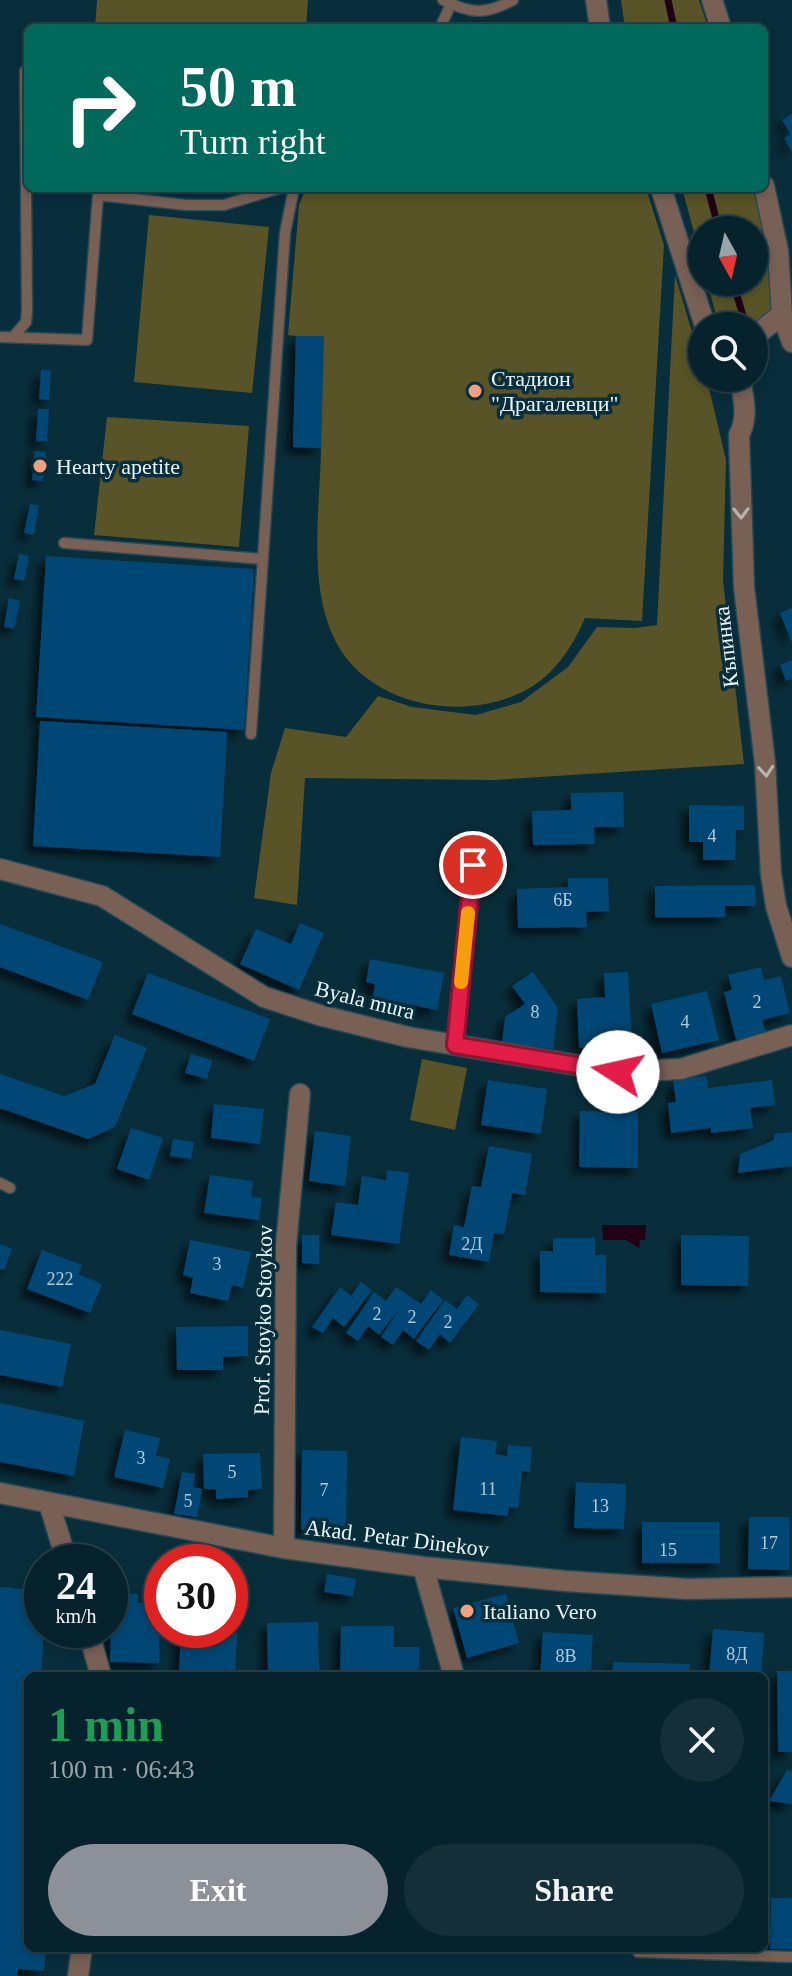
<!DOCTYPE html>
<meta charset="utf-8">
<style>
:root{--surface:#06222c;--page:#142f38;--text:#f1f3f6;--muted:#98a4a9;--line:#273f48;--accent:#8c9099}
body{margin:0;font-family:Georgia,serif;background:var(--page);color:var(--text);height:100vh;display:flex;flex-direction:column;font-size:30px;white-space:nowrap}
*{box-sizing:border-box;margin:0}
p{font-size:26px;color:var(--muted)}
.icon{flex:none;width:44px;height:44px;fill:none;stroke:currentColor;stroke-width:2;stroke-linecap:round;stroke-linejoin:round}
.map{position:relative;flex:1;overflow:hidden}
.panel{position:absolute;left:24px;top:1672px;width:744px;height:280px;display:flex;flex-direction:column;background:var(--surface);border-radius:12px;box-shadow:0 4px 12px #0003,0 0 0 2px var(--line)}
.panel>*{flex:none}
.hud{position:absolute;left:24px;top:24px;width:744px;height:168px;border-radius:12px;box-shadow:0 4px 12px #0003,0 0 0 2px var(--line);background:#00695c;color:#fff;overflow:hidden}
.needle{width:52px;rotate:172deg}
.tools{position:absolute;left:688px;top:216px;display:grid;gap:16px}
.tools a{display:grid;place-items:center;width:80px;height:80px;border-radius:50%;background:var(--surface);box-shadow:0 4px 12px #0003,0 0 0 2px var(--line);font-size:40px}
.speed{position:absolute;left:24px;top:1544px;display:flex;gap:16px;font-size:40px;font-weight:700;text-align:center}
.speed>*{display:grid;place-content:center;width:104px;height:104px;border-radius:50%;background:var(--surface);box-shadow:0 4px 12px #0003,0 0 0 2px var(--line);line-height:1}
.speed small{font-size:20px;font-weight:400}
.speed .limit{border:12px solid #d22;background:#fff;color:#111}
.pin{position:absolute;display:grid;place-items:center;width:68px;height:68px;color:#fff;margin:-34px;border:4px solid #fff;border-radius:50%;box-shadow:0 2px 8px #0007}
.me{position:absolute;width:88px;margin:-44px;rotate:280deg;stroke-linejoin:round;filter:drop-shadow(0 0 6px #0008)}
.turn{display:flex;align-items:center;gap:28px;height:168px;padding:0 24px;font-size:36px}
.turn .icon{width:104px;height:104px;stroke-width:2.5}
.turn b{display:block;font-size:56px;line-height:68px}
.round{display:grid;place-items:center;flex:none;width:84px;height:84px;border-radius:42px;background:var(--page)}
.head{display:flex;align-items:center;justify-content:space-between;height:136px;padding:0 24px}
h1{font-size:48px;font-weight:700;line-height:60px;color:#1e9e55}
.action{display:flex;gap:16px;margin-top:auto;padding:16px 24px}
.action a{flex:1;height:92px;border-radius:48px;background:var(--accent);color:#fff;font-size:32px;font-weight:700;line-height:92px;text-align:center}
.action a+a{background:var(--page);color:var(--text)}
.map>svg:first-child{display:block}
.green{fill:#585427}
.water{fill:#200115}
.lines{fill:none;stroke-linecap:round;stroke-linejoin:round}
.stream{stroke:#200115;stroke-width:7}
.building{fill:#004774;filter:url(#shadow)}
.lane-casing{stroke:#284a56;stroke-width:13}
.street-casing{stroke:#284a56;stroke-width:23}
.lane{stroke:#786055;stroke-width:10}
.street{stroke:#786055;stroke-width:20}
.oneway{stroke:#b7b3b1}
.route-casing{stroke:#92132f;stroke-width:20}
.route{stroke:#e11d48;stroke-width:14}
.slow{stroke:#f59e0b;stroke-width:14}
.poi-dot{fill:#f1a17d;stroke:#082e3b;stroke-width:3}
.labels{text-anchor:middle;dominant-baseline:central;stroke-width:7;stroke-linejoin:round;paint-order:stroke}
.number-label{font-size:18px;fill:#b0cbdb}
.poi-label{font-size:22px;fill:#eaf7fd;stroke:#082e3b;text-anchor:start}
.street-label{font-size:22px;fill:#eaf7fd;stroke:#082e3b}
</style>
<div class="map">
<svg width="792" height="1976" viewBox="0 0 792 1976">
<defs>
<filter id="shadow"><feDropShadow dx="-7" dy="7" stdDeviation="4" flood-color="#0009"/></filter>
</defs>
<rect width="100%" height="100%" fill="#082e3b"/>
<g class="green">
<polygon points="97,0 308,0 306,28 95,28"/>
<polygon points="621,0 699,0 708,28 625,28"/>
<path d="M306 188H646L664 245 642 621 585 618C571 650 551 680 518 694 454 723 362 702 333 636 308 581 320 508 321 448L293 447 296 336 288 335 299 205Z"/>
<polygon points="682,188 754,188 771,256 773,313 749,326 719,326 707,282 754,282 754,230 702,230 702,262"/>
<polygon points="149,215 269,227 252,393 134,382"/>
<polygon points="675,275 702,365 702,378 706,378 709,388 726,460 723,581 744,764 494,780 305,778 297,905 254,898 271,773 285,728 346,737 378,696 412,707 476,715 521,702 568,667 597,627 635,628 657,625"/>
<polygon points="107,417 249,426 239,547 94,535"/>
<polygon points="422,1059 467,1068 455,1130 410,1120"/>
</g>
<polygon class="water" points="602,1225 646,1225 645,1240 640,1240 639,1248 626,1240 603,1240"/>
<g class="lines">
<g class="stream">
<polyline points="668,0 674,28"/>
<polyline points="708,188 719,230"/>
<polyline points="733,282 746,326"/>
</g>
</g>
<g class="building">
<polygon points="792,114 792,152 784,138 791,134 782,120"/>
<polygon points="296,336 324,336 321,448 293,447"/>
<polygon points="41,370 51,370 49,400 39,399"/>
<polygon points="38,409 49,409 47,441 36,441"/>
<polygon points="35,451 46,452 43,481 32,480"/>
<polygon points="30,504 39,505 34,535 24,533"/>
<polygon points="19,554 29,556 24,581 14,579"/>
<polygon points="46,556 254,569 244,730 36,717"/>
<polygon points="9,598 20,601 14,629 4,627"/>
<polygon points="792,608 792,643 780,613"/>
<polygon points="792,660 792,679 786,681 780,665"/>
<polygon points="40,721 227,732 220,857 33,846"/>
<polygon points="623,792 624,827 594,827 595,844 533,845 532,811 571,810 571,793"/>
<polygon points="689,805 744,806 744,830 736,830 735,860 703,860 703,842 689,842"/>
<polygon points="568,878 608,878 609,911 586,912 587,927 518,928 517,889 568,887"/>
<polygon points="755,885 755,906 725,906 725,917 655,917 655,886"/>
<polygon points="300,923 324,933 299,990 240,964 256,929 291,944"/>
<polygon points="0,924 103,962 88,1000 0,967"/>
<polygon points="370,959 444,973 437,1010 373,997 375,984 366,982"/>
<polygon points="761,967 764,980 781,976 790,1013 762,1020 766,1033 736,1040 724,992 732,990 728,975"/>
<polygon points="533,972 558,1008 553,1049 502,1042 505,1017 525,1004 512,986"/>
<polygon points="628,972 632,1045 579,1048 577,999 605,997 604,973"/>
<polygon points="148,973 270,1019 254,1061 132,1014"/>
<polygon points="707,991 719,1040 662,1053 651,1004"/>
<polygon points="115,1035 147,1048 115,1127 88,1139 0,1108 0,1074 64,1096 95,1084"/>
<polygon points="191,1054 212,1060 207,1079 185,1073"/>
<polygon points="706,1076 708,1088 772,1080 775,1105 750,1108 753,1128 711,1133 711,1128 671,1133 668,1103 676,1102 673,1080"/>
<polygon points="488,1080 547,1089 541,1134 481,1125"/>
<polygon points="214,1104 264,1109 260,1144 211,1138"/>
<polygon points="580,1111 638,1112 638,1168 579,1167"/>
<polygon points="131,1128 163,1138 149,1180 117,1169"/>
<polygon points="315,1131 351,1136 345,1186 309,1181"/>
<polygon points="792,1132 792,1166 738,1173 740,1154 774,1140 774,1134"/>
<polygon points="173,1139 194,1142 191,1159 170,1156"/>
<polygon points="489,1146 532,1154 525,1195 512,1193 504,1234 494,1233 489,1262 449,1255 454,1225 464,1227 472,1186 481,1187"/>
<polygon points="387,1170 409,1173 399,1244 331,1235 336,1202 358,1205 362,1176 386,1180"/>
<polygon points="210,1175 253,1181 251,1197 262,1198 259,1220 204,1213"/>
<polygon points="302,1235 319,1235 319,1264 302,1263"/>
<polygon points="681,1235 749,1236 748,1286 681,1285"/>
<polygon points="553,1238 595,1238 595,1255 606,1255 606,1293 540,1292 540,1251 553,1251"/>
<polygon points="190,1240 251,1252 243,1288 232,1285 228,1301 190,1293 193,1278 183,1275"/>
<polygon points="0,1244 12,1249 4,1270 0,1269"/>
<polygon points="42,1250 82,1265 78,1274 102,1284 90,1313 27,1289"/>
<polygon points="361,1282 372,1290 344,1327 333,1318 323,1333 312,1327 340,1287 351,1296"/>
<polygon points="396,1287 421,1304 431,1290 443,1300 414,1339 403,1330 393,1345 381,1337 399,1309 379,1335 368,1326 358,1341 346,1333 374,1292 386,1301"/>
<polygon points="467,1295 479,1304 450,1343 440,1334 429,1350 416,1341 445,1300 457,1309"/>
<polygon points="248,1326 248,1356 223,1357 223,1370 177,1370 176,1327"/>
<polygon points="0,1330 71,1344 62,1387 0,1375"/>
<polygon points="0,1403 84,1421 74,1476 0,1462"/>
<polygon points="125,1430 160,1438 156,1456 170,1459 163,1488 114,1477"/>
<polygon points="461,1437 497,1441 495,1454 507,1456 508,1445 532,1447 530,1472 522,1471 518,1508 509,1507 508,1516 453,1510"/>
<polygon points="302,1450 347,1451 346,1530 301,1530"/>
<polygon points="260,1453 262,1489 248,1490 248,1497 216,1499 216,1489 204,1489 203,1454"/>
<polygon points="182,1472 195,1474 193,1487 202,1489 197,1517 174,1514"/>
<polygon points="576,1482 626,1484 624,1529 574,1528"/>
<polygon points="749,1517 789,1517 789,1570 748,1569"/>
<polygon points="642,1522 719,1522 720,1563 642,1563"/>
<polygon points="175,1546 201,1551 199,1562 172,1562"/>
<polygon points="327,1574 356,1579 353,1596 324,1592"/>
<polygon points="0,1587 42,1591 44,1630 41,1676 28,1676 28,1948 46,1948 44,1971 18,1969 17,1976 0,1976"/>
<polygon points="112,1593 138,1594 138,1603 160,1604 159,1663 110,1662"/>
<polygon points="506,1594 519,1643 467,1658 453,1608"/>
<polygon points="318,1622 319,1676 268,1676 267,1623"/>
<polygon points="230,1624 237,1631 235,1674 179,1671 181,1630 230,1630"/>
<polygon points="341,1626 394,1626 394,1647 419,1647 419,1676 340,1676"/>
<polygon points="713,1629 764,1633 761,1676 709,1676"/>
<polygon points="543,1632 593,1635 590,1676 540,1676"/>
<polygon points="613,1662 690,1664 689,1676 612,1676"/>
<polygon points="777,1671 792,1671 792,1752 778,1752"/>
<polygon points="787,1770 792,1771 792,1804 769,1801"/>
<polygon points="771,1898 792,1898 792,1949 770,1949"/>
</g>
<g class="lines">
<g class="lane-casing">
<g id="lane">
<path d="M443 0C471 14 485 15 513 0"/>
<polyline points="440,28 451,4"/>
<polyline points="0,337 87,340 98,195 186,205 224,205 280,188"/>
<polyline points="13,337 26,322 27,310 25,71"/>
<polyline points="64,543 263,559"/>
<polyline points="251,734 285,233 294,188"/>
<polyline points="455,1045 473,865"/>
<polyline points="0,1183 10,1188"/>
<polyline points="638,1952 792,1957"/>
</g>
</g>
<g class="street-casing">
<g id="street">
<polyline points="596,0 600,28"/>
<polyline points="712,0 721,28"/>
<polyline points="764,186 778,251 782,314 792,342"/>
<polyline points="661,188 705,326"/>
<polyline points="754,337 782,314"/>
<path d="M740 378C743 397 749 417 739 435L744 587 765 763 771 874 776 906 792 957"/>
<polyline points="0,869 102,896 264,997 319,1015 408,1037 618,1072 681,1069 792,1035"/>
<polyline points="0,1493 284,1548 423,1567 565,1581 688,1589 792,1587"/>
<polyline points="49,1503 67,1562"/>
<polyline points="284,1548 286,1245 300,1094"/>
<polyline points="423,1567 454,1676"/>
<polyline points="88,1630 101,1676"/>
<polyline points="78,1976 82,1948"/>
</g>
</g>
<use href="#lane" class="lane"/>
<use href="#street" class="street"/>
</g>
<defs><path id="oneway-chevron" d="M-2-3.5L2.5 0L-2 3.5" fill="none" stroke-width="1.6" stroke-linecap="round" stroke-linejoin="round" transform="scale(2)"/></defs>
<g class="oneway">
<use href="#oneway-chevron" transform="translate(741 513) rotate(89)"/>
<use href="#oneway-chevron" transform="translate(766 771) rotate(85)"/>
</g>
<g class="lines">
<g class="route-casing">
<polyline id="route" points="473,865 455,1045 618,1072"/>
</g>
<use href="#route" class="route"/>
<polyline class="slow" points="461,982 468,913"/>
</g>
<g class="poi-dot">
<circle cx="475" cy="391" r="8"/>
<circle cx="40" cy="466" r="8"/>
<circle cx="467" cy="1611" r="8"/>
</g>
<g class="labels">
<g class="number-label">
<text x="712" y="836">4</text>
<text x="563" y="900">6Б</text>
<text x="757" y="1002">2</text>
<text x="535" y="1012">8</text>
<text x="685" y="1022">4</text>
<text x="472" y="1244">2Д</text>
<text x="217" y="1264">3</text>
<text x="60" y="1279">222</text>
<text x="377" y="1314">2</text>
<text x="412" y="1317">2</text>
<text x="448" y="1322">2</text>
<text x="141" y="1458">3</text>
<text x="232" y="1472">5</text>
<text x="488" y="1489">11</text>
<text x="324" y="1490">7</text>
<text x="188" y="1501">5</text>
<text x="600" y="1506">13</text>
<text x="769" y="1543">17</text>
<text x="668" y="1550">15</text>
<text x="737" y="1654">8Д</text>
<text x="566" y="1656">8В</text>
</g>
<g class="poi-label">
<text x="491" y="378">Стадион<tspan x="491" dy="25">"Драгалевци"</tspan></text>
<text x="56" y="466">Hearty apetite</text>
<text x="483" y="1611">Italiano Vero</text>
</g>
<g class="street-label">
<text transform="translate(726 647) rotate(-97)">Къпинка</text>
<text transform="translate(365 1000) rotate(14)">Byala mura</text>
<text transform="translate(263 1320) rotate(-89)">Prof. Stoyko Stoykov</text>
<text transform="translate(397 1538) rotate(7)">Akad. Petar Dinekov</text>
</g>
</g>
</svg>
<div class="tools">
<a><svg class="needle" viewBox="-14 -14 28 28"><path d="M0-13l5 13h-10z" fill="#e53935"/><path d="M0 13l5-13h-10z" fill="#98a4a9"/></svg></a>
<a><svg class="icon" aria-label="search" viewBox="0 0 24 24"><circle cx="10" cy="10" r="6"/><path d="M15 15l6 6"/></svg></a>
</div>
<div class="speed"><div>24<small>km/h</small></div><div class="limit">30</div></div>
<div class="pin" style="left:473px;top:865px;background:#d93025"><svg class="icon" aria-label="arrive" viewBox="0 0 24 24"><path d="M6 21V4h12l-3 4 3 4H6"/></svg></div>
<svg class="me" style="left:618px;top:1072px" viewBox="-20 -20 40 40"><circle r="19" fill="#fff"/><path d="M0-13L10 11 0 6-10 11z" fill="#e11d48"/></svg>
<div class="hud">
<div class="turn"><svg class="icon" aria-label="right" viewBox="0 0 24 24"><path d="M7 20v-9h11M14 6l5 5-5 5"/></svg><div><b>50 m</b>Turn right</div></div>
</div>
<section class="panel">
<div class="head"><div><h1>1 min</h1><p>100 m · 06:43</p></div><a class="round"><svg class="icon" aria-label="close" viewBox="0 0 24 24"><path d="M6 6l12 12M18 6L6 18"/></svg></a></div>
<div class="action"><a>Exit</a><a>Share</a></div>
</section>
</div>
